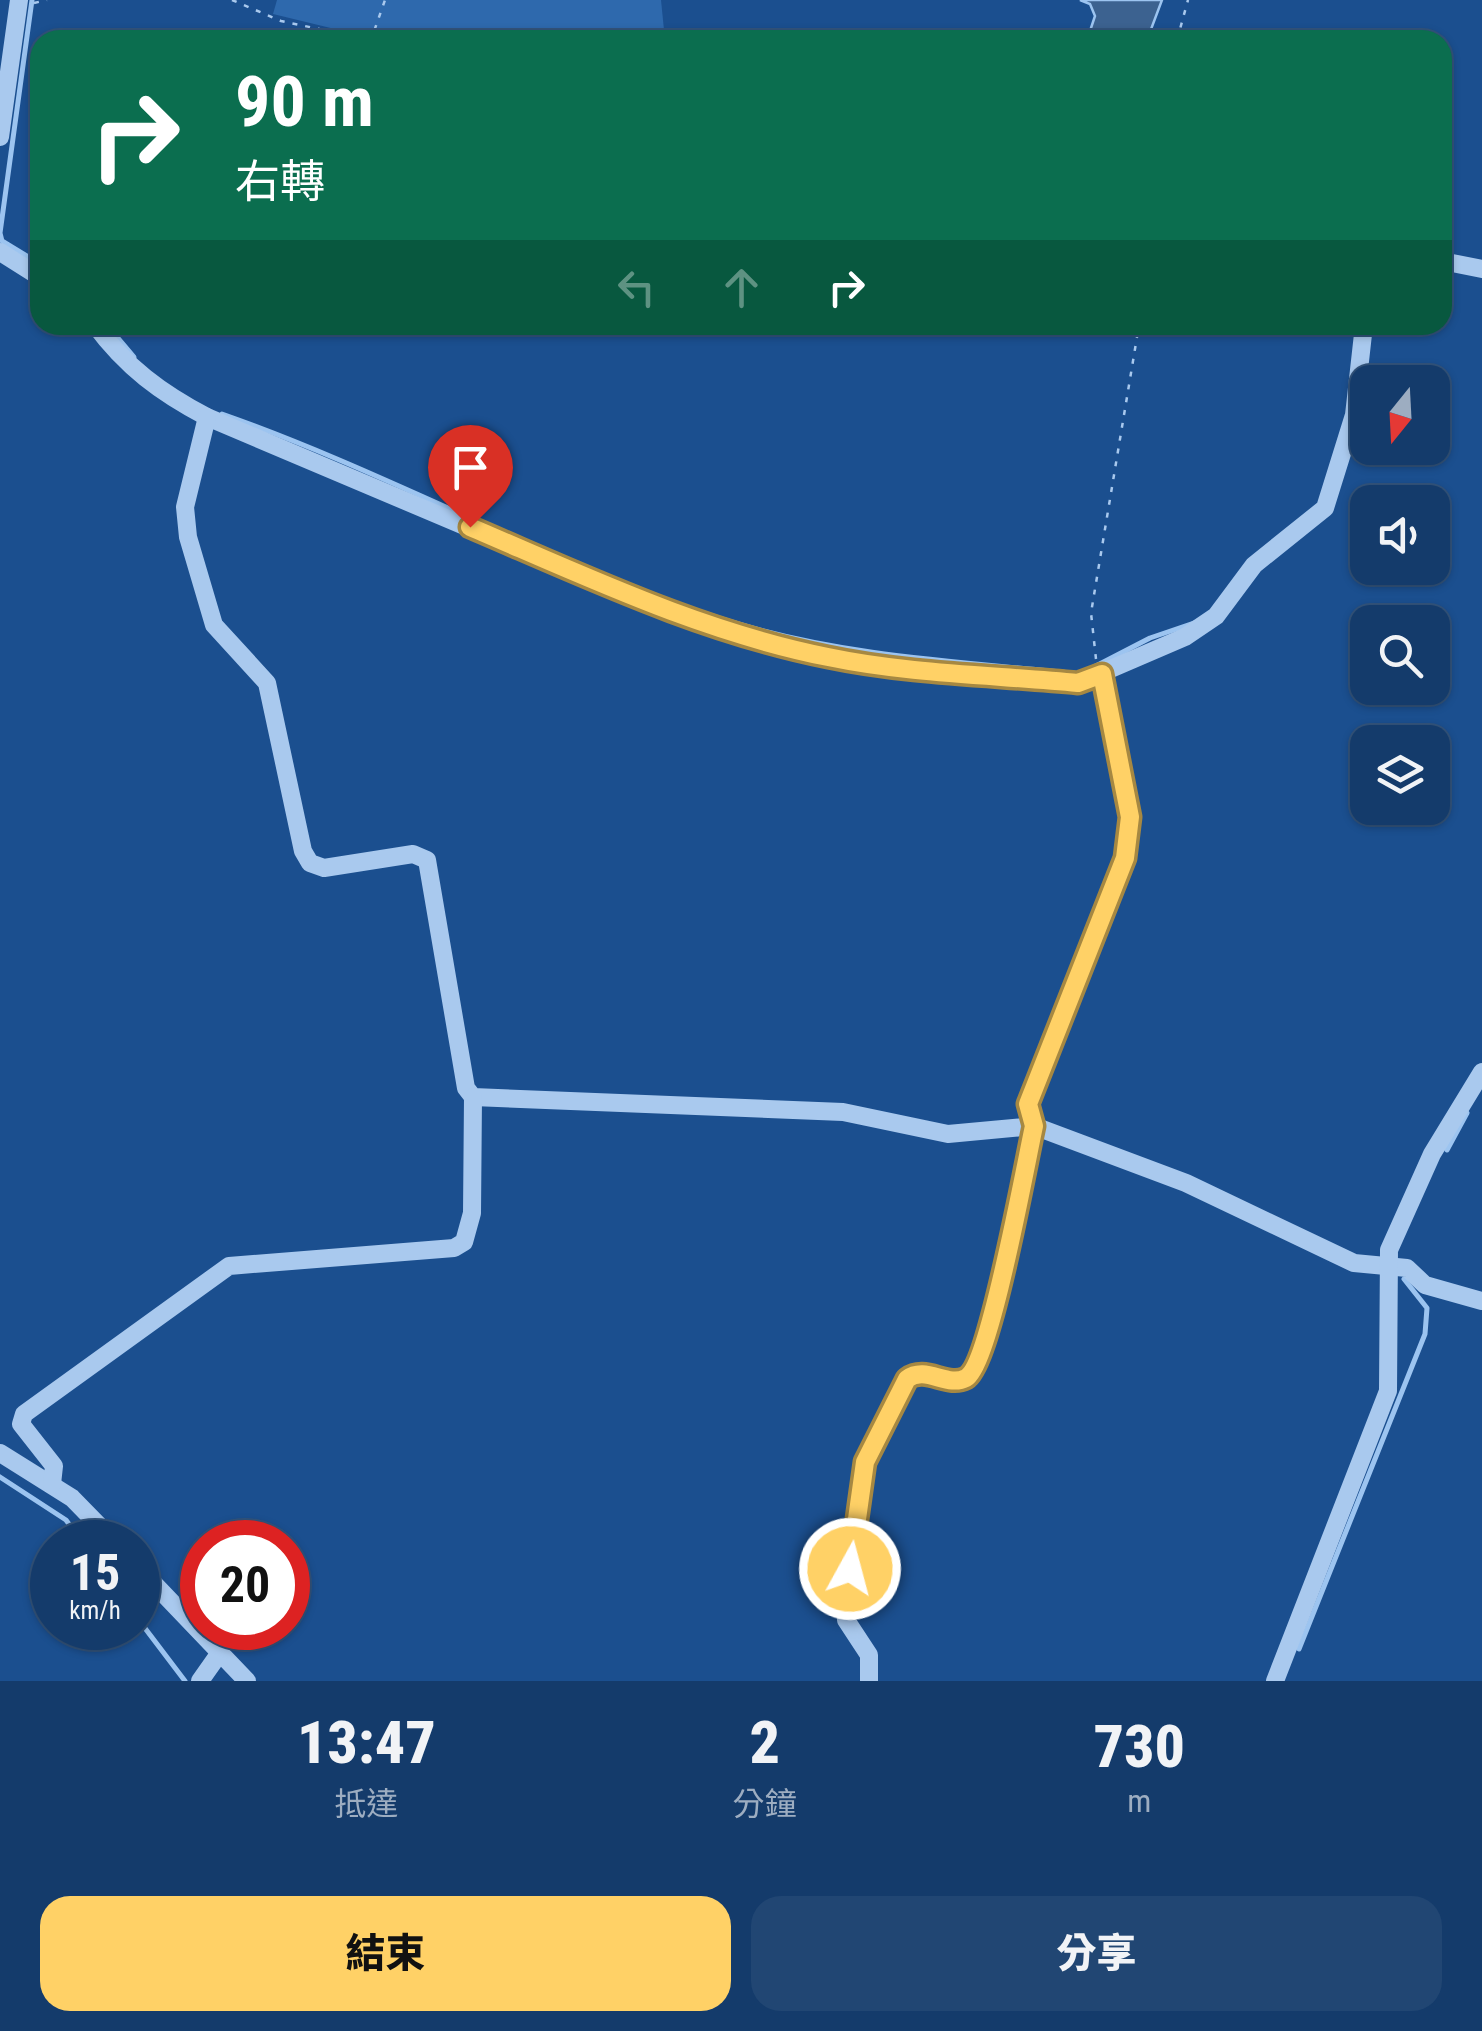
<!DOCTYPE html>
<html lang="zh-TW">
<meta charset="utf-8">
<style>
:root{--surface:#143b6b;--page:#214673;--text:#f1f3f6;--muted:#9dadc1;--line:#33557e;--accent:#ffd166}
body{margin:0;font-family:"Roboto Condensed","Noto Sans TC",sans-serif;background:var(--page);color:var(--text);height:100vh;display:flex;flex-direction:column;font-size:38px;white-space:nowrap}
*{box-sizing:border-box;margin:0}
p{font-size:32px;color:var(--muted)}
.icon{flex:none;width:55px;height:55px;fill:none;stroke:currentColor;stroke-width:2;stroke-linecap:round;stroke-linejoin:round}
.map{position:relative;height:1681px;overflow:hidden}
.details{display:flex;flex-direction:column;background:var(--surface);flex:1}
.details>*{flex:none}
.guide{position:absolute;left:30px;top:30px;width:1422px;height:305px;border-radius:30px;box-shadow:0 2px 8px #0004,0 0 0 2px var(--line);background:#0b6e4f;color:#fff;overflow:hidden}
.needle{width:65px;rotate:198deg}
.fabs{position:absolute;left:1350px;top:365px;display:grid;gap:20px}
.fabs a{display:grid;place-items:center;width:100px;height:100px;border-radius:20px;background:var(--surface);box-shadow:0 2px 8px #0004,0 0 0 2px var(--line);font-size:50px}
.speed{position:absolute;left:30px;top:1520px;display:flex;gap:20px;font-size:50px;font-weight:700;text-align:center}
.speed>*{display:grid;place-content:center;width:130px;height:130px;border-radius:50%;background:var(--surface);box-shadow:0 2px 8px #0004,0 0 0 2px var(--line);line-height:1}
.speed small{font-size:25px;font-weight:400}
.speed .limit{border:15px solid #d22;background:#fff;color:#111}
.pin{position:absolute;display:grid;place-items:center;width:85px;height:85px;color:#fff;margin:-102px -42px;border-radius:50% 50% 50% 0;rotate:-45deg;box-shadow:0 0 10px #0007}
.pin .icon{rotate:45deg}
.me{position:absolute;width:110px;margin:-55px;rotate:7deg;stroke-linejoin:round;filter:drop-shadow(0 0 8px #0008)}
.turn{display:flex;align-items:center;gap:35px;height:210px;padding:0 40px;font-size:45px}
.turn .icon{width:130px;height:130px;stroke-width:2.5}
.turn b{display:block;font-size:70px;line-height:85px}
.lanes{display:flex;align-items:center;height:95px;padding:0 40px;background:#0003;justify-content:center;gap:50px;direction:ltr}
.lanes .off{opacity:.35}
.eta{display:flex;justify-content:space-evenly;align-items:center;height:170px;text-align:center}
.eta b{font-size:60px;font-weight:800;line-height:70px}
.action{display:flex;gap:20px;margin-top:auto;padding:20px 40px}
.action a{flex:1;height:115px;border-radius:30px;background:var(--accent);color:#111;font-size:40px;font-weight:800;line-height:115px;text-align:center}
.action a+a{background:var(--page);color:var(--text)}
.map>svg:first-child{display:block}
.green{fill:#2e69ad}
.water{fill:#3c6290;stroke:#9cc4f0;stroke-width:2.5}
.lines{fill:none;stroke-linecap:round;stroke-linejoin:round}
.stream{stroke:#9cc4f0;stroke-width:5}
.path{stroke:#a9c9ee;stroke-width:2.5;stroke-dasharray:5 8;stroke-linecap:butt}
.minor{stroke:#a9c9ee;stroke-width:18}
.route-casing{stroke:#a68842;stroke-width:25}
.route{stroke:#ffd166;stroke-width:18}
</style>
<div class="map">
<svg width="1482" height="1681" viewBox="0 0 1482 1681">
<rect width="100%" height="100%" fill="#1b4f8f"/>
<polygon class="green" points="277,0 661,0 665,40 380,40 273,14"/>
<polygon class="water" points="1080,0 1162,0 1147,40 1087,40 1095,16 1090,4"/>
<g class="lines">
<g class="stream">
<polyline points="32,0 0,233 2,241 40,264"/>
<polyline points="107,325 134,357"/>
<path d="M222 414C396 475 558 569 735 623 847 657 965 662 1080 674"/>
<polyline points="1090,669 1150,638 1194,623"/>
<polyline points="1447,1150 1467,1113"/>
<polyline points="0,1477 66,1520 82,1542"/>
<polyline points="138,1619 185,1681"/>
<polyline points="1299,1649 1425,1334 1427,1308 1404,1279"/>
</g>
<g class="path">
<polyline points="232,0 281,21 371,40 385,0"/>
<polyline points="34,3 47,0"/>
<polyline points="1177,40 1188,0"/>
<polyline points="1096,659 1091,613 1139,325"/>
</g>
<g class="minor">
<polyline points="0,137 19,0"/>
<polyline points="0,252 40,277"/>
<polyline points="1442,261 1482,269"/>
<path d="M95 325C126 367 161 393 207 417L644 602 741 636 830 658 1078 683 1185 637 1216 616 1254 565 1325 508 1354 415 1364 325"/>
<polyline points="207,417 185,507 188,537 214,625 267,683 303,851 310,863 324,868 413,854 427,860 466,1088 473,1097 843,1112 948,1134 1034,1126 1186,1183 1354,1263 1407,1268 1425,1285 1482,1301"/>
<polyline points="0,1453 72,1498 115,1542"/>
<polyline points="52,1484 54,1466 21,1424 24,1414 229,1266 454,1248 464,1242 472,1213 473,1097"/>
<polyline points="138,1567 247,1681"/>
<polyline points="200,1681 219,1654"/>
<path d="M869 1681V1655L846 1620 845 1604 865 1462 907 1379C926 1365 947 1388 966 1378 990 1365 1026 1162 1034 1126L1028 1105 1125 858 1129 817 1102 674"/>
<polyline points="1275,1681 1388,1391 1389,1250 1432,1154 1482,1072"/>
</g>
</g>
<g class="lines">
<g class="route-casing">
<path id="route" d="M470 527C587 577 702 632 828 657 909 674 995 675 1078 683L1102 674 1130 817 1125 858 1028 1104 1034 1126C1026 1162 990 1364 966 1378 947 1388 926 1365 907 1379L865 1462 850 1569"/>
</g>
<use href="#route" class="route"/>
</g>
</svg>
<div class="fabs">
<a><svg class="needle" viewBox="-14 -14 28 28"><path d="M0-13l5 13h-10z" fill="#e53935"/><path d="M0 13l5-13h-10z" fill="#9dadc1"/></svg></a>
<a><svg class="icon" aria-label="sound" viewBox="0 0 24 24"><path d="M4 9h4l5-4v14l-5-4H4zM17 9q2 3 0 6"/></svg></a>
<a><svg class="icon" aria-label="search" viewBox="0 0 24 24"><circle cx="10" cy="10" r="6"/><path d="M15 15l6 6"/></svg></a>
<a><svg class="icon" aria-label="layers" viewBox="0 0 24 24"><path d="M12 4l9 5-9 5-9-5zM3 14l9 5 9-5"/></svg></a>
</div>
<div class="speed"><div>15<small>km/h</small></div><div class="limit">20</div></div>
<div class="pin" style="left:470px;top:527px;background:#d93025"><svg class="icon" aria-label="arrive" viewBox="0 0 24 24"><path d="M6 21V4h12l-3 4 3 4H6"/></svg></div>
<svg class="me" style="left:850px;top:1569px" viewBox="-20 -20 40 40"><circle r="17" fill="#ffd166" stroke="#fff" stroke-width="3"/><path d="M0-11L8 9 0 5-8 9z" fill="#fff"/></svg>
<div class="guide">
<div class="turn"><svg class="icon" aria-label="right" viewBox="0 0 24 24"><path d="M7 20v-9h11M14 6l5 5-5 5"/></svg><div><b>90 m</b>右轉</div></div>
<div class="lanes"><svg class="icon off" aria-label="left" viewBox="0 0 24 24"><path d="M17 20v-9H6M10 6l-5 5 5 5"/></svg><svg class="icon off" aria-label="ahead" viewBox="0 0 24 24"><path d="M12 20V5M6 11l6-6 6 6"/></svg><svg class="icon" aria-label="right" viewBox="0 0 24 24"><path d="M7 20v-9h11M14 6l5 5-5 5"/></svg></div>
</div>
</div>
<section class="details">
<div class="eta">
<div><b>13:47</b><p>抵達</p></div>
<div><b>2</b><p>分鐘</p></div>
<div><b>730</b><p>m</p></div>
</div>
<div class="action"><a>結束</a><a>分享</a></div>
</section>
